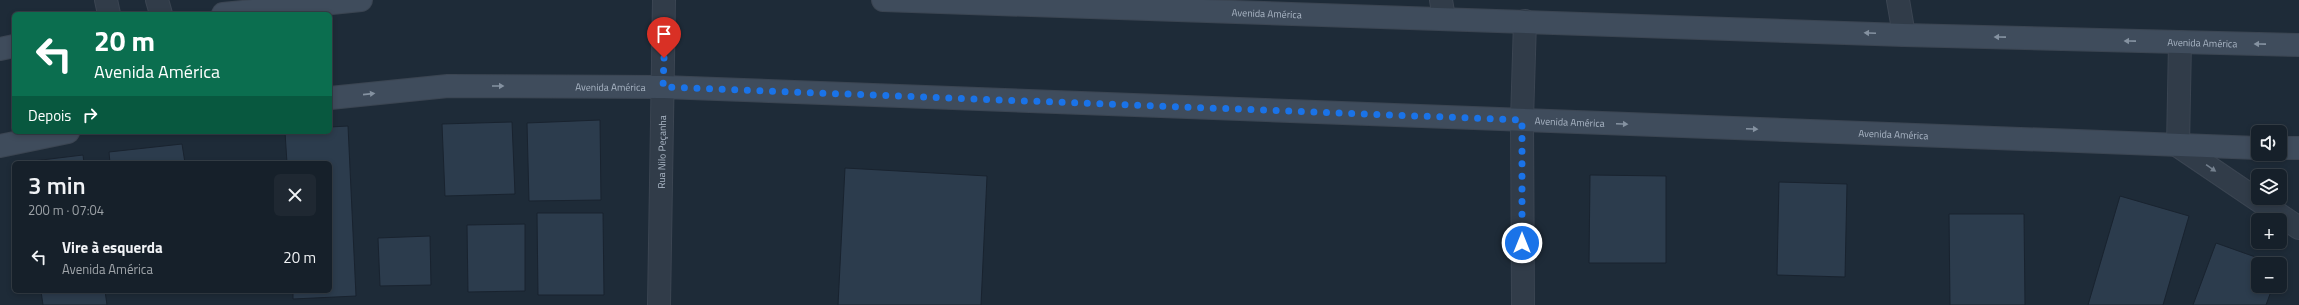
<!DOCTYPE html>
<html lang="pt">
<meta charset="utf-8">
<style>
:root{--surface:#16202a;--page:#1f2832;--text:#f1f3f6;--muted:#9ea3a8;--line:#353e47}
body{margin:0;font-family:"Titillium Web",sans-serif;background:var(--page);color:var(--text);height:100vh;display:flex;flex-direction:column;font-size:15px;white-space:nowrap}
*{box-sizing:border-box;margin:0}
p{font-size:13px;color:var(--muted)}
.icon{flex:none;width:22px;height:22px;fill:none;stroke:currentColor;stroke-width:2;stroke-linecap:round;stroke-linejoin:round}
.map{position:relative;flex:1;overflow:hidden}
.side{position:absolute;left:12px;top:161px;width:320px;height:132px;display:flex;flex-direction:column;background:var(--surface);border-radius:6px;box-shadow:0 2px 6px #0003,0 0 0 1px var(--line)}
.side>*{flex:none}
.guide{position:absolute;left:12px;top:12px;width:320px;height:122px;border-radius:6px;box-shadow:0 2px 6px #0003,0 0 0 1px var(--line);background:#0b6e4f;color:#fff;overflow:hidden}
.buttons{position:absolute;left:2251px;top:125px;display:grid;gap:8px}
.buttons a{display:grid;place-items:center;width:36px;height:36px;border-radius:6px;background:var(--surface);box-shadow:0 2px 6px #0003,0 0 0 1px var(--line);font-size:20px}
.pin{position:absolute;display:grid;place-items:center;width:34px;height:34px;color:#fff;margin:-41px -17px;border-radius:50% 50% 50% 0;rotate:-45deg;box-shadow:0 0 4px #0007}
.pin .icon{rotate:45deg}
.me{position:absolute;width:44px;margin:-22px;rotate:0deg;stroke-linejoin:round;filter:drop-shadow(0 0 3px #0008)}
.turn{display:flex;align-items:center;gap:14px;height:84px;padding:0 16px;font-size:18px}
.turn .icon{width:52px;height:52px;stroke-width:2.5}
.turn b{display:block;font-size:28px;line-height:34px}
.then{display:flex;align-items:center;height:38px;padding:0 16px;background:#0003;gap:8px;font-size:15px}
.round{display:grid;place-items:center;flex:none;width:42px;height:42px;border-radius:6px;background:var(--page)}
.summary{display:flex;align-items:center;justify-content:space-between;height:68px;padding:0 16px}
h1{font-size:24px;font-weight:600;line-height:30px}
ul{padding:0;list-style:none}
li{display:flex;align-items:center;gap:12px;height:56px;padding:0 16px}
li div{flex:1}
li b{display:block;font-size:15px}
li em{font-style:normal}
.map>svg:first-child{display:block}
.building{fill:#2c3c4d;stroke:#19232f}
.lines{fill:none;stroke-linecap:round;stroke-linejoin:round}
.minor-casing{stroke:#3b4552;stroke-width:24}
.secondary-casing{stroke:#3b4552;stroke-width:24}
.minor{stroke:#313c49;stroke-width:22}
.secondary{stroke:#3f4c5c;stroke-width:22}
.oneway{fill:#8592a1}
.oneway2{fill:#74808e}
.route{stroke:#1a73e8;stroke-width:7;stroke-dasharray:0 12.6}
.labels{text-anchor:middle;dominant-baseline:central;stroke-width:4;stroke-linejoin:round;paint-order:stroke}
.street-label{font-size:10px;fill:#abb7c6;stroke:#17212d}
</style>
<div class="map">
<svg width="2299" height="305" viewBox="0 0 2299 305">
<rect width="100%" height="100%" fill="#1e2b38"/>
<g class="building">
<polygon points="600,120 601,200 529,201 527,123"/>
<polygon points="512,122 515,194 445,196 442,124"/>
<polygon points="348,126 356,296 293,299 293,291 330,291 330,163 287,163 285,132 330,132 330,127"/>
<polygon points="182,144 185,163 110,163 109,152"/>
<polygon points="83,155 84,163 25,163 25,162"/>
<polygon points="845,168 987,176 981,305 838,305"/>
<polygon points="1590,175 1666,176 1666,263 1589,263"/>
<polygon points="1779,182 1847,184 1845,277 1777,275"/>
<polygon points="2120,196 2189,216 2163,305 2088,305"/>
<polygon points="537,213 603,213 604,295 538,295"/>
<polygon points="1949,214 2024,214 2025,305 1950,305"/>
<polygon points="525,224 525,291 468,292 467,225"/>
<polygon points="430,236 431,285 380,286 378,238"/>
<polygon points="2216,243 2275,264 2258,264 2258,286 2273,286 2266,305 2193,305"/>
<polygon points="41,291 105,291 107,305 43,305"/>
</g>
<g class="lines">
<g class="minor-casing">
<g id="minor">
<polyline points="106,0 109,14"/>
<polyline points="157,0 161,14"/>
<polyline points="1441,0 1444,18"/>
<polyline points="1898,0 1904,35"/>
<polyline points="2180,42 2178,146 2299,228"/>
<path id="s1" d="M659 305 664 0"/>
<polyline points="1523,305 1522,120 1525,21"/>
</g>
</g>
<g class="secondary-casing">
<g id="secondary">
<path id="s2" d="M883 0 1904 35 2299 45"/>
<polyline points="223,14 361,0"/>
<polyline points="0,49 14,46"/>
<path id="s3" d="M330 98 448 86 663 87 2258 148"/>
<polyline points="0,146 68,132"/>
<polyline points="2280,148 2299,148"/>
</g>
</g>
<use href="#minor" class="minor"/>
<use href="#secondary" class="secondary"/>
</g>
<defs><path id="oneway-solid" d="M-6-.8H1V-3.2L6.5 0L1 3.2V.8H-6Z"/></defs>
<g class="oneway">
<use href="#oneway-solid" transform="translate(1870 33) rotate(-178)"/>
<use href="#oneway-solid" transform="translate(2000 37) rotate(-179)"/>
<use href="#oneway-solid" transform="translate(2130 41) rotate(-179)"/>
<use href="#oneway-solid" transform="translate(2260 44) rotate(-179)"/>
<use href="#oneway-solid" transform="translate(498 86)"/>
<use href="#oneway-solid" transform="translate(369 94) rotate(-6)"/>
<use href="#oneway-solid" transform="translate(1622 124) rotate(2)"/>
<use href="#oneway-solid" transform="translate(1752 129) rotate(2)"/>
</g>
<use class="oneway2" href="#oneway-solid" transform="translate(2211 168) rotate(35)"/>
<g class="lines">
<polyline class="route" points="664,58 663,87 1522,120 1522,243"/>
</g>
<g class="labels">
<g class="street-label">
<text stroke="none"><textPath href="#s2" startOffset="384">Avenida América</textPath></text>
<text stroke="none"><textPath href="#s2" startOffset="1320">Avenida América</textPath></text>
<text stroke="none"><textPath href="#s3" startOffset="281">Avenida América</textPath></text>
<text stroke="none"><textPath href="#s3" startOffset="1241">Avenida América</textPath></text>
<text stroke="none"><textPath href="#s3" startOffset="1565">Avenida América</textPath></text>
<text stroke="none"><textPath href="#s1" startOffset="153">Rua Nilo Peçanha</textPath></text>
</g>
</g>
</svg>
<div class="buttons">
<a><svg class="icon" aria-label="sound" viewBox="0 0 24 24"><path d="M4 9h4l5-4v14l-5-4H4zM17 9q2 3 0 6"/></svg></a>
<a><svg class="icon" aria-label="layers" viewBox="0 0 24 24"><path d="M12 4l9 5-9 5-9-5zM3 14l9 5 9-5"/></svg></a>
<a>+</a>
<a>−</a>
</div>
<div class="pin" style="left:664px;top:58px;background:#d93025"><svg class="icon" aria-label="arrive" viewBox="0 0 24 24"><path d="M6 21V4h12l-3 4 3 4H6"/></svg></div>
<svg class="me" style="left:1522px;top:243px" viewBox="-20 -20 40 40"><circle r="17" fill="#1a73e8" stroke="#fff" stroke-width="3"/><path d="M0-11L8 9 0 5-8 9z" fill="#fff"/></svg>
<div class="guide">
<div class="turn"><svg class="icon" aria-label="left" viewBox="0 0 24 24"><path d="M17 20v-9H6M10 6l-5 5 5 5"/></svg><div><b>20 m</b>Avenida América</div></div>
<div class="then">Depois<svg class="icon" aria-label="right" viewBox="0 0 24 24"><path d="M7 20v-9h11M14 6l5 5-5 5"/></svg></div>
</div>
<section class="side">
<div class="summary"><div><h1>3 min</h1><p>200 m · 07:04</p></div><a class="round"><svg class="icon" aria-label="close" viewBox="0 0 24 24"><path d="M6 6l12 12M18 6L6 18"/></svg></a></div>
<ul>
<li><svg class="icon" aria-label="left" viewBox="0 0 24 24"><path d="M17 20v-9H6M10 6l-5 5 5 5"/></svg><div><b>Vire à esquerda</b><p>Avenida América</p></div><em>20 m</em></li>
</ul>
</section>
</div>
